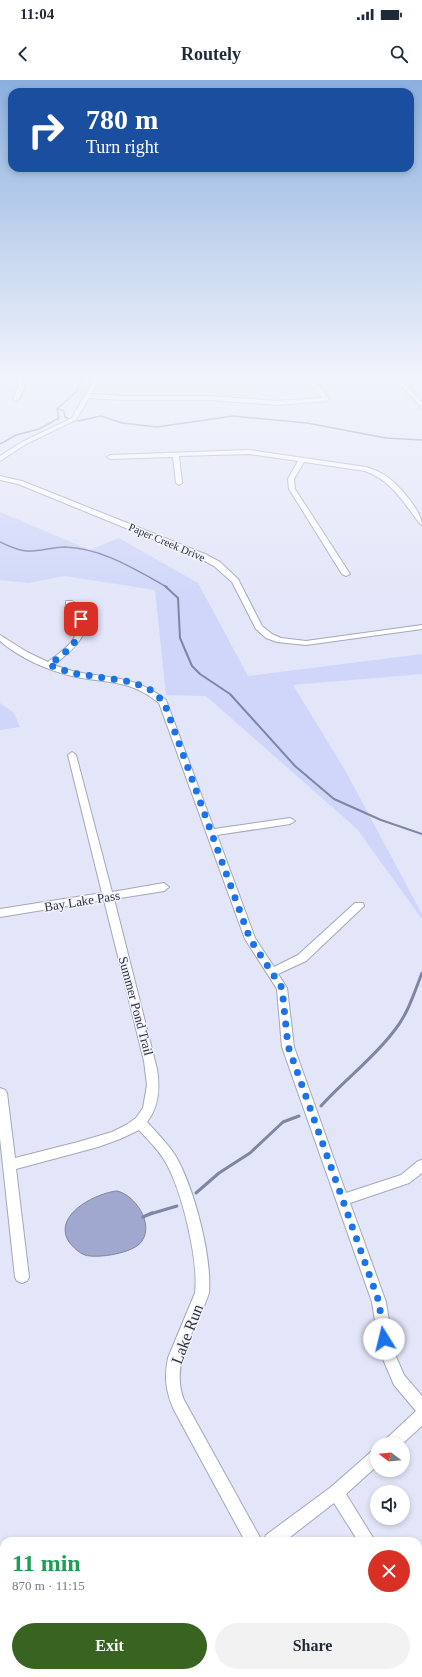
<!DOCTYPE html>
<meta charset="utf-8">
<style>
:root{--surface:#fff;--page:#f2f2f3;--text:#1f2937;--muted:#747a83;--accent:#386320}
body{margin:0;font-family:Georgia,serif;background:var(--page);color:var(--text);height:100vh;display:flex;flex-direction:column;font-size:15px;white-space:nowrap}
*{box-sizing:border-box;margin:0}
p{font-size:13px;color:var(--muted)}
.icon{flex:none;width:22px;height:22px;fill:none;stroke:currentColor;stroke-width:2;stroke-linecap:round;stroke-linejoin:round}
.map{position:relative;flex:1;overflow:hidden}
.panel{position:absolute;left:0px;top:1457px;width:422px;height:140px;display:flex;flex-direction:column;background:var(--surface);border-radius:12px 12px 0 0;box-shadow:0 2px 6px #0003}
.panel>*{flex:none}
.guide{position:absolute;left:8px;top:8px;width:406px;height:84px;border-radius:12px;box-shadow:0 2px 6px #0003;background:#1a4fa0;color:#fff;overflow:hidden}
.needle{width:26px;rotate:286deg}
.buttons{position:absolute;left:370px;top:1357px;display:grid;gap:8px}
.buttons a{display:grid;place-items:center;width:40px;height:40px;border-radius:50%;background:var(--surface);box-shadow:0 2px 6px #0003;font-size:20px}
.pin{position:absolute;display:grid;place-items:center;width:34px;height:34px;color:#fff;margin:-17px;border-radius:8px;box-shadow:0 2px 6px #0006}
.me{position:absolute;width:44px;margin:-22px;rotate:351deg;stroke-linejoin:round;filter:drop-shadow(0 0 3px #0008)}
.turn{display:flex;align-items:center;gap:14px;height:84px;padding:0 12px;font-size:18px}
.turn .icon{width:52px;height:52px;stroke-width:2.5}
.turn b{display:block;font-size:28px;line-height:34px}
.round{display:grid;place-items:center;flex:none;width:42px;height:42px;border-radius:21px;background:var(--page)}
.summary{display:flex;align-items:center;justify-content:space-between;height:68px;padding:0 12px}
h1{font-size:24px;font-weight:700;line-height:30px;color:#1e9e55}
.button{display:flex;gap:8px;margin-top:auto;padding:8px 12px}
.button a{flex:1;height:46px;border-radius:24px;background:var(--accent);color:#fff;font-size:16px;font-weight:700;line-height:46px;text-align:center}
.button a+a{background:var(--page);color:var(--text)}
.status{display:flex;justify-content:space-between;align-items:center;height:28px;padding:0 20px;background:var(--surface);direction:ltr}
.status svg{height:11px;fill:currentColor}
header{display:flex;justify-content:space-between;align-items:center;height:52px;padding:0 12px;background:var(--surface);font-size:18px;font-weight:700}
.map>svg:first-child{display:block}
.green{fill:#cfd6f9}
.water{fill:#a0a8cf;stroke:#7f85a2}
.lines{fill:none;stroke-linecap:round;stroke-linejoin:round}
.stream-far3{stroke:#7f85a2;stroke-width:1.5}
.stream-far2{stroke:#7f85a2;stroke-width:2}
.stream-far1{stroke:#7f85a2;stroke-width:3}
.stream{stroke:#7f85a2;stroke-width:3.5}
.minor-casing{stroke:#a4a7b8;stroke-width:2}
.minor{fill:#fff;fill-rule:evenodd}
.route{stroke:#1a73e8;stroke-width:7;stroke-dasharray:0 12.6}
.labels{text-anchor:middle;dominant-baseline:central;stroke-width:3;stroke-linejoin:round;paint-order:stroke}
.far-street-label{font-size:11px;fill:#313339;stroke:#f2f4ff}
.street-label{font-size:13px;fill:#313339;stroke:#f2f4ff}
.near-street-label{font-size:16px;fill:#313339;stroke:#f2f4ff}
</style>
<div class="status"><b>11:04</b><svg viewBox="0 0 49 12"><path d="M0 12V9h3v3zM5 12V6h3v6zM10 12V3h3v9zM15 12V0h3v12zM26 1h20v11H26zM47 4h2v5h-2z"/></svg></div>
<header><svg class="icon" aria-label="back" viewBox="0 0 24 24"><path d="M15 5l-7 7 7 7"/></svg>Routely<svg class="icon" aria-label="search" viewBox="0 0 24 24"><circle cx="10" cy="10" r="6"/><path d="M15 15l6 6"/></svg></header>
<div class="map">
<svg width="422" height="1597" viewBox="0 0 422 1597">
<rect width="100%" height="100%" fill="#e3e6f8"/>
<g class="green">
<polygon points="45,299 99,299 93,303 49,305"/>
<polygon points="0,432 90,470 119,458 198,503 248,596 422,574 422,594 293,605 345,690 422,834 422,839 357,749 206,616 166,615 155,510 65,496 28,503 0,500"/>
<polygon points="0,623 14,633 20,647 0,650"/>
</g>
<path class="water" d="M117 1111C135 1115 154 1143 142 1161 135 1173 97 1179 85 1175 79 1173 73 1167 69 1162 52 1135 96 1113 117 1111Z"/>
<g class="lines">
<g class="stream-far3">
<polyline points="57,329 76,312 81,299"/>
<polyline points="58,329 64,331 65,337 69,339"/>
<polyline points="78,341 101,336 122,343 157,347 233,336 307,343 386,358 422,360"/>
<polyline points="0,364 16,355 39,349 59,338 57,329"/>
<path d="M0 462C8 466 17 470 26 471 39 472 52 467 65 467 102 468 136 490 167 507"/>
</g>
<polyline class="stream-far2" points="165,506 178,518 180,558 192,586 200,594 230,614 295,686 334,719 381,740 422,754"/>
<g class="stream-far1">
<path d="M321 1026C344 1000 373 979 394 951 408 934 414 913 422 893"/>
<polyline points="196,1113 219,1093 250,1073 283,1042 299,1036"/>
<polyline points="150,1134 177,1126"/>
</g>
<polyline class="stream" points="143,1137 152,1133"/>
<g class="minor-casing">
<g id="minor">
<polygon points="16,299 22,299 25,306 19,319 16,321 13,319 19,306"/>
<polygon points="94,299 100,299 91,314 124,316 210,316 277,321 322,318 308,299 314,299 329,319 326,321 277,325 210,320 124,320 89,318 76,340 26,364 0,381 0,376 22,362 72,338"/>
<polygon points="395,299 401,299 422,322 422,328"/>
<path d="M249 370 366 387C373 389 380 392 386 396 398 404 422 431 422 445L420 444C404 423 391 400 365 391L304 382 294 399 295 409 350 494 346 496 342 494 289 409 288 399 298 381 249 374 179 376 182 403 179 405 176 403 173 377 110 379 107 377 110 375Z"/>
<polygon points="0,396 22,401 205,474 220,482 238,499 262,546 272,554 281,558 306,561 422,545 422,549 306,565 277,562 266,558 256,549 232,502 214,486 199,478 18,404 0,400"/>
<path d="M66 521H72L83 528C94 554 72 570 54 585 95 602 127 589 166 620L214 749 290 738 295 741 290 744 217 755 255 858 274 887 298 875 355 823H363L364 826 306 881 278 894 287 908 294 967 346 1113 401 1095 418 1081 422 1080V1093L409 1103 350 1123 386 1222 394 1272 404 1295 422 1316V1346L402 1364H384L386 1359 416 1331 394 1305 380 1272 372 1222 282 967 277 909 245 859 159 623C128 598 107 604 72 596 47 590 20 578 0 561V555L27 572 48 582C59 573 76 563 78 547 78 542 77 536 76 531L66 525Z"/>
<path d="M72 672 76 675 112 812 164 803 169 807 164 811 114 819 157 989C160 1008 159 1027 147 1042 157 1053 167 1063 175 1075 194 1107 212 1176 209 1213 197 1249 169 1282 184 1320L262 1461H245L174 1330C166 1312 164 1298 168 1278L195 1213C199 1181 182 1111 166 1083 159 1070 148 1060 139 1050L120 1059 98 1067 16 1089 29 1197 27 1201 22 1203 17 1201 15 1197 0 1058V1008L5 1010 7 1013 15 1078 78 1062 112 1052 126 1045 136 1038 143 1028 147 1005 144 981 104 820 0 837V829L102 813 68 675Z"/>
<polygon points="377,1369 377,1386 346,1414 375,1461 358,1461 334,1423 285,1461 264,1461 266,1455 331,1407 372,1371"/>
<polygon points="418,1535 422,1537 422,1557 418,1556"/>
<polygon points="60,1593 81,1593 80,1597 59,1597"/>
</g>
</g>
<use href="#minor" class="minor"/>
</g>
<linearGradient id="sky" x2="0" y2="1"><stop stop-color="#8bafde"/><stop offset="0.57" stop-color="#f2f4fc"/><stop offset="1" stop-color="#f2f4fc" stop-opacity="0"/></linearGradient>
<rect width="422" height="522" fill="url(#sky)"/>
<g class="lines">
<path class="route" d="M81 539C84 561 64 573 49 585L72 593 132 602 151 610 164 622 250 859 282 908 288 966 379 1222 384 1259"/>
</g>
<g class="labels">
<g class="far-street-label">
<text transform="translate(167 462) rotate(23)">Paper Creek Drive</text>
</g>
<g class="street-label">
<text transform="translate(82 821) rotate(-9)">Bay Lake Pass</text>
<text transform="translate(136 926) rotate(75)">Summer Pond Trail</text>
</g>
<g class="near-street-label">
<text transform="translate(187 1254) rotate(-69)">Lake Run</text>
</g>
</g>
</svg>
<div class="buttons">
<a><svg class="needle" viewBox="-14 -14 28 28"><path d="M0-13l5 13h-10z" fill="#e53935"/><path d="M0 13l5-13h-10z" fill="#747a83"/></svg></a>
<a><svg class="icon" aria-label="sound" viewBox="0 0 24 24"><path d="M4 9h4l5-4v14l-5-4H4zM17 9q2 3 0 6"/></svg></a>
</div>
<div class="pin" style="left:81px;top:539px;background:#d93025"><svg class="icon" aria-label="arrive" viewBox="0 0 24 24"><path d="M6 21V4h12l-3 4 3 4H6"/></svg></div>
<svg class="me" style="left:384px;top:1259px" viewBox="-20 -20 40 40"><circle r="19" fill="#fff"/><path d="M0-13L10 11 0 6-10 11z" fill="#1a73e8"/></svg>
<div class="guide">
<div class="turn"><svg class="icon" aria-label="right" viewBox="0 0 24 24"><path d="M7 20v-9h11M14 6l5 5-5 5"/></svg><div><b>780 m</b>Turn right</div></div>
</div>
<section class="panel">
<div class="summary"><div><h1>11 min</h1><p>870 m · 11:15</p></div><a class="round" style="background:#d93025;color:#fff"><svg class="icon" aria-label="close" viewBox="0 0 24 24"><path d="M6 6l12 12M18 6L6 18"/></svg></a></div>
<div class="button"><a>Exit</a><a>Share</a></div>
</section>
</div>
